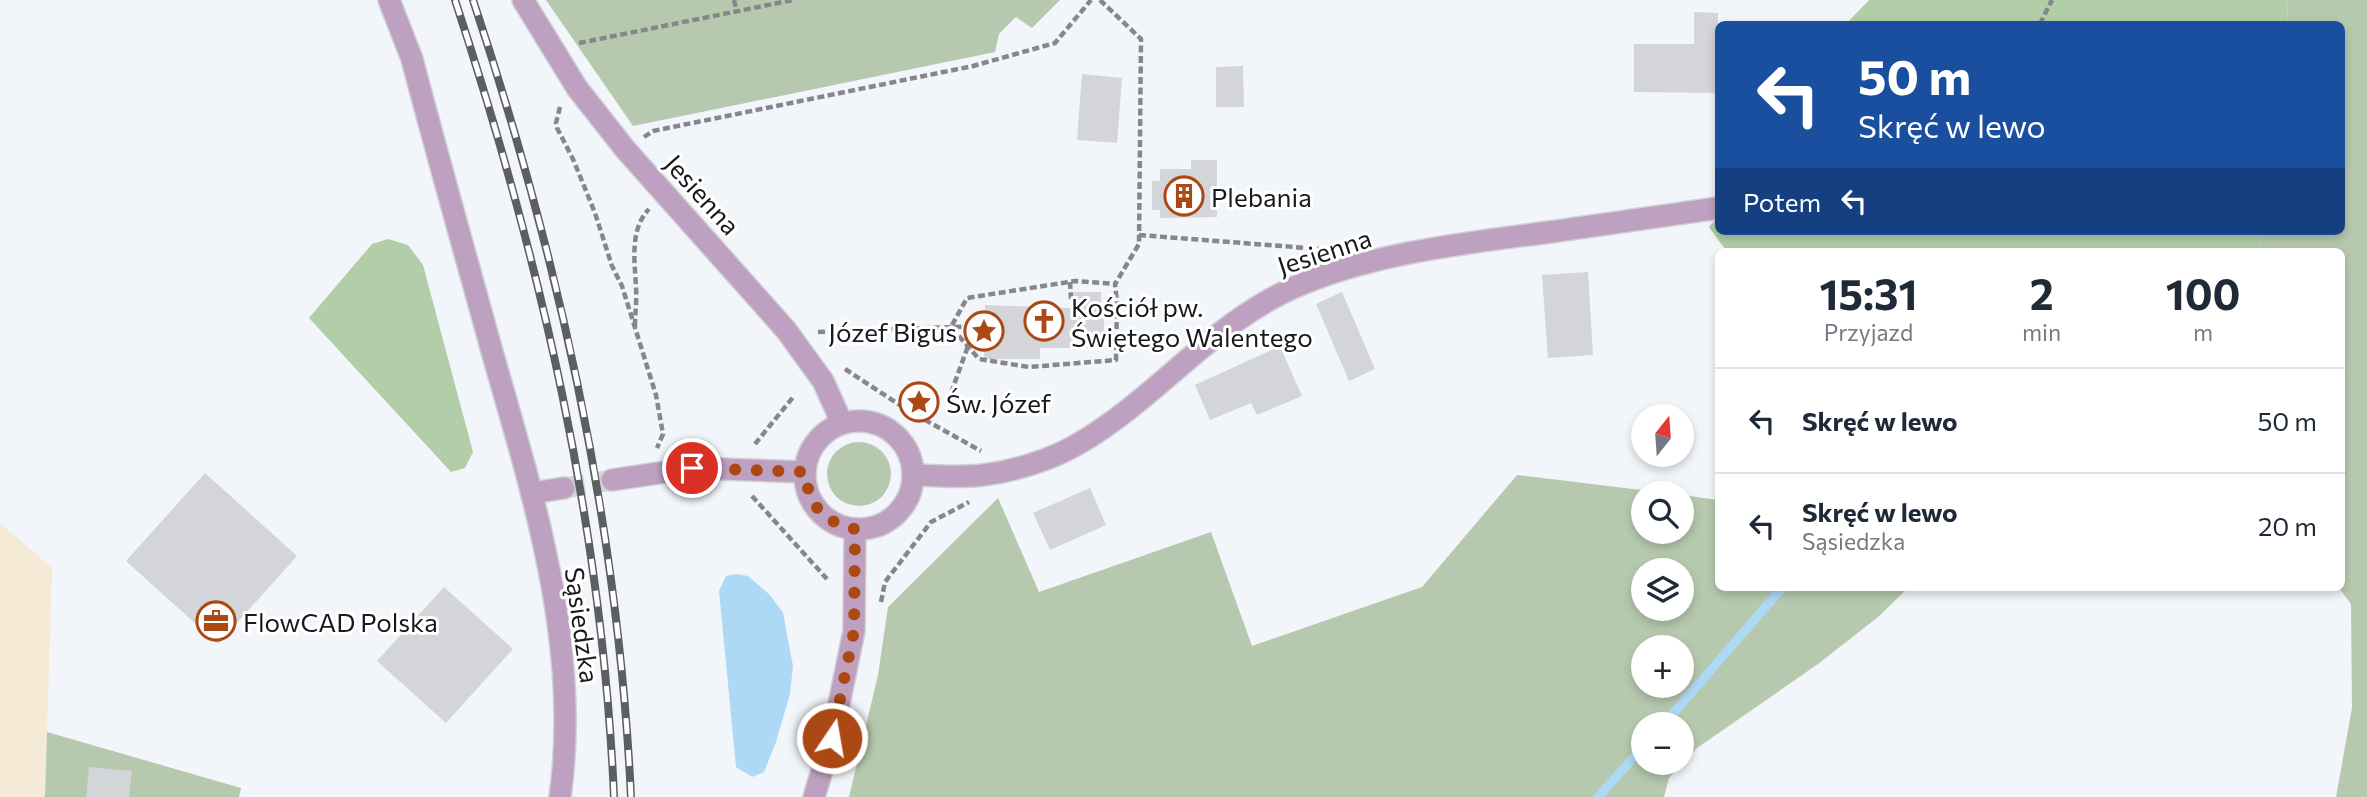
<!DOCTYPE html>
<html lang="pl">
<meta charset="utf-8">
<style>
:root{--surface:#fff;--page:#f6f6f7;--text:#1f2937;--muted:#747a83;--line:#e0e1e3}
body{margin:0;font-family:Commissioner,sans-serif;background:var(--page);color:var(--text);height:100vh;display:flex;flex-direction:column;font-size:26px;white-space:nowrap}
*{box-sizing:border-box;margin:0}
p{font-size:23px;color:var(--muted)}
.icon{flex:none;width:38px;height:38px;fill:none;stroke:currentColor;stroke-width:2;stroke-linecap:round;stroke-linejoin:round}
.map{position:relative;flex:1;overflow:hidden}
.details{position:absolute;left:1715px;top:248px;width:630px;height:343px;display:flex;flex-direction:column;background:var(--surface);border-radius:10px;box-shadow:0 4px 10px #0003}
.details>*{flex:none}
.top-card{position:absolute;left:1715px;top:21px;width:630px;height:214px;border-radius:10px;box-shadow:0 4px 10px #0003;background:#1a4fa0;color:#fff;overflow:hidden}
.needle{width:46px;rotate:17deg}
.tools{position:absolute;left:1631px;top:404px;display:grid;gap:14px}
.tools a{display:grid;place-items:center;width:63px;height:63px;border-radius:50%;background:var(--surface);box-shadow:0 4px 10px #0003;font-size:35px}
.pin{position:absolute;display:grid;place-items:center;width:60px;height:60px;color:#fff;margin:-30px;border:4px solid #fff;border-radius:50%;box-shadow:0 2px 7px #0007}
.me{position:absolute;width:77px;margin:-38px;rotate:12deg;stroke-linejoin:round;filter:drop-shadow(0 0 5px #0008)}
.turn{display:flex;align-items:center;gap:24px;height:147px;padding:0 28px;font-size:32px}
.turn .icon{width:91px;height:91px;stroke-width:2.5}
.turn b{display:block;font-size:49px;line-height:60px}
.then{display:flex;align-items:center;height:66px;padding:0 28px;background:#0003;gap:14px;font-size:26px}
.eta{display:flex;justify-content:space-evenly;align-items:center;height:119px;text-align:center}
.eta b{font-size:42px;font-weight:700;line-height:49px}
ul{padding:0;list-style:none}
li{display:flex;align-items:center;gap:21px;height:105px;padding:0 28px;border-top:2px solid var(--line)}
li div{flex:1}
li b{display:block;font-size:26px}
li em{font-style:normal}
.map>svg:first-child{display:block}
.industrial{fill:#f5ead5}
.green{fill:#b6c9ae;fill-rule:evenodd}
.forest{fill:#b2cea8}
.water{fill:#add9f5}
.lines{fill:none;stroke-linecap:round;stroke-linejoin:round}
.stream{stroke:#add9f5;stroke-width:9}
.building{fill:#d3d5d9}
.minor-tunnel{stroke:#d1d4d8;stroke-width:21;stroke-dasharray:21 10;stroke-linecap:butt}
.minor-casing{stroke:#cfd2d5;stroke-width:24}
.path{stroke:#85878a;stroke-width:4.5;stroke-dasharray:7 3.5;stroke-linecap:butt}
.minor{stroke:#bea1c0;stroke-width:21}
.rail-casing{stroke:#5d5e60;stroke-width:8}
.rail{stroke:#fff;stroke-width:5;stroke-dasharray:16;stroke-linecap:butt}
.route{stroke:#ab4814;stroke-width:12;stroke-dasharray:0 21.6}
.labels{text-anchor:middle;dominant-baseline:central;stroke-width:6;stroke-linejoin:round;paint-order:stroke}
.street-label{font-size:26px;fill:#18191a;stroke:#fff}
.poi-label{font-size:26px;fill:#18191a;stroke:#fff;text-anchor:start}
</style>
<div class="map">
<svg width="2367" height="797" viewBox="0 0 2367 797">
<rect width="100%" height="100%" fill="#f2f5f9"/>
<polygon class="industrial" points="0,523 52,568 45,797 0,797"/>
<g class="green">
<polygon points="546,0 1060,0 1032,28 1016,17 999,34 995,52 633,126"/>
<polygon points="2288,0 2367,0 2367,797 2336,797 2352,708 2351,604 2339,588 2342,588 2342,252 2262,252 2259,239 2261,231 2342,231 2342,24 2287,24"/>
<circle cx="859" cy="474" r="32"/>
<path d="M1517 475 1666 493 1643 494V532H1682V495L1718 500V588H1908L1878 617 1818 664 1697 748 1669 778 1664 797H849L878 675 888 607 998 498 1039 592 1211 532 1252 646 1422 587ZM1682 570V609H1643V570ZM1643 648H1682V686H1643ZM1682 724V763H1643V724Z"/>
<polygon points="47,732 241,788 239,797 45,797"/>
</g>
<g class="forest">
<polygon points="1869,0 2288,0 2287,24 1846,24"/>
<polygon points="1718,217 1718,231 2261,231 2259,239 2262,252 1727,252 1709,227"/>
<polygon points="388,239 408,245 423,265 473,452 465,468 451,472 309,318 372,244"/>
</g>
<polygon class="water" points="736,574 748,576 770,595 783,613 793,666 790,694 776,742 764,772 752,777 736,767 719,591 726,576"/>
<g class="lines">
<g class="stream">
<polyline points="1664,724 1782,588"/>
<polyline points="1598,797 1643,747"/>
</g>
</g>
<g class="building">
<polygon points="1694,12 1718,13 1718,93 1634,92 1634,44 1694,44"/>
<polygon points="1243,66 1244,107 1216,107 1216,67"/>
<polygon points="1082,74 1122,78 1117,143 1077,140"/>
<polygon points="1191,160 1217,160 1217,217 1160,218 1160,210 1152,210 1152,181 1160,181 1160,169 1191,169"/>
<polygon points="1588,272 1593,355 1548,358 1542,275"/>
<polygon points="1071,292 1101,292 1101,311 1104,311 1104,348 1040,348 1040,359 984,359 985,305 1070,308"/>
<polygon points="1342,292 1375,369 1349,381 1316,304"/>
<polygon points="1280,346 1302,396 1257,415 1251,403 1210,420 1195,385"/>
<polygon points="205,473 297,556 218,644 126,561"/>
<polygon points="1090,488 1106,525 1050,550 1033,513"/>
<polygon points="444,587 513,649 446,723 377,661"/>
<polygon points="89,767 132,771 129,797 86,797"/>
</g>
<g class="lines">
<polyline class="minor-tunnel" points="564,488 612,480"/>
<g class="minor-casing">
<g id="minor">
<path d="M389 0 412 59C438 158 466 257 493 355 534 498 581 647 560 797"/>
<polyline points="523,0 577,88 625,149 786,330 823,381 842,423"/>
<circle cx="859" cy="475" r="54"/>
<path d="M914 475C936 475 961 478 983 475 1014 471 1051 460 1078 444 1158 398 1215 319 1302 284 1379 252 1468 243 1550 232 1607 224 1663 216 1718 208"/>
<polyline points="612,480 692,468 805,472"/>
<polyline points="532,493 564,488"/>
<polyline points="814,797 832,738 854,631 855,529"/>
</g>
</g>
<g class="path">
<polyline points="734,0 737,12"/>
<polyline points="1100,0 1141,39 1139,244 1115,284 1117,302 1116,360 1029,367 979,359 951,327 967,298 1075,281 1115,284"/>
<polyline points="2040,24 2052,0"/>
<polyline points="579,43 793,0"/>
<polyline points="560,107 556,123 557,128 573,159 595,213 612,266 622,286 656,395 663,434 657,448"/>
<polyline points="644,137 653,131 973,66 1055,43 1091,0"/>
<polyline points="1139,235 1320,249 1321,252"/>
<polyline points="1070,282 1071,299"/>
<path d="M635 326C635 313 637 300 636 288 635 262 629 230 649 209"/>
<polyline points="818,332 985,326"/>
<polyline points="845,369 909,411 981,451"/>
<polyline points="951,393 968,346"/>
<polyline points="755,444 794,396"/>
<polyline points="752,496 827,579"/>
<polyline points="881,602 885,582 931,522 969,502"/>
</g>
<use href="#minor" class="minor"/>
<g class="rail-casing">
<g id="rail">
<path d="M455 0C540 258 602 524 614 797"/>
<path d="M473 0C559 258 618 524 631 797"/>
</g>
</g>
<use href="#rail" class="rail"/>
</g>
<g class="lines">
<path class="route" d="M692 468 805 472C809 506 822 521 855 529L854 631 832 738"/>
</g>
<defs>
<g id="building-ring" transform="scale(2.0125)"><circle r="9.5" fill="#fff" stroke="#ab4814" stroke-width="1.5"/><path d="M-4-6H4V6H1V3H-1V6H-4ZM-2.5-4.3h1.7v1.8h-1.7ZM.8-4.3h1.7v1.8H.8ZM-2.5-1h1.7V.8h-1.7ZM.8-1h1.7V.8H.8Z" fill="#ab4814"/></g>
<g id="church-ring" transform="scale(2.0125)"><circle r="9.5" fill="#fff" stroke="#ab4814" stroke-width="1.5"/><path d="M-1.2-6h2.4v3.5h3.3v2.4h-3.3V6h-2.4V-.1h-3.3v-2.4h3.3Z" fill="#ab4814"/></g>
<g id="sight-ring" transform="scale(2.0125)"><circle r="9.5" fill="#fff" stroke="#ab4814" stroke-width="1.5"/><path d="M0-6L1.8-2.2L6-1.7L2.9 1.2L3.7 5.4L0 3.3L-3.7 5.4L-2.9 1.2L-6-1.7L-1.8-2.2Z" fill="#ab4814"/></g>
<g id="office-ring" transform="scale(2.0125)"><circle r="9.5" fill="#fff" stroke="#ab4814" stroke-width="1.5"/><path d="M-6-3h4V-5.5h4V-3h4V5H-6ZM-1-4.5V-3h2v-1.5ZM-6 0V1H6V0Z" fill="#ab4814"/></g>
</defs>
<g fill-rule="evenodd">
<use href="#building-ring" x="1184" y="196"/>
<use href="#church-ring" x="1044" y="321"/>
<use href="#sight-ring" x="984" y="331"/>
<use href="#sight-ring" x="919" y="402"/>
<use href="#office-ring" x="216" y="621"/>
</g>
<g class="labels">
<g class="street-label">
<text transform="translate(703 194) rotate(48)">Jesienna</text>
<text transform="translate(1324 251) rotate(-18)">Jesienna</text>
<text transform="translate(583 625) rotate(82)">Sąsiedzka</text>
</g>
<g class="poi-label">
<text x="1211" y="196">Plebania</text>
<text x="1071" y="306">Kościół pw.<tspan x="1071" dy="30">Świętego Walentego</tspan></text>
<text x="957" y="331" text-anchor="end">Józef Bigus</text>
<text x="946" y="402">Św. Józef</text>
<text x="243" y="621">FlowCAD Polska</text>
</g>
</g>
</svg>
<div class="tools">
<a><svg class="needle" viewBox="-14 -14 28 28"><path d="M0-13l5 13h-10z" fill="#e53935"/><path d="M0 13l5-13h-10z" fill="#747a83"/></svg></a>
<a><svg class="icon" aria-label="search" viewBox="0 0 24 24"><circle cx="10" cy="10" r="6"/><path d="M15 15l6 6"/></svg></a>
<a><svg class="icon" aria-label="layers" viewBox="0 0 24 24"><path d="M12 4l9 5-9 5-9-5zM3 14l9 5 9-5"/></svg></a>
<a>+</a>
<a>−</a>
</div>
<div class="pin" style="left:692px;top:468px;background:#d93025"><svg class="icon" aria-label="arrive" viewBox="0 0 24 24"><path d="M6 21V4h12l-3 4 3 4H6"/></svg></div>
<svg class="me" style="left:832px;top:738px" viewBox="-20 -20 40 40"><circle r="17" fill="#ab4814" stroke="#fff" stroke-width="3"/><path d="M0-11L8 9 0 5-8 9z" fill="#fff"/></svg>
<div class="top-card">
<div class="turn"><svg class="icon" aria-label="left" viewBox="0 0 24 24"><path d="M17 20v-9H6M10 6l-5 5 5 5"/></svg><div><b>50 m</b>Skręć w lewo</div></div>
<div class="then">Potem<svg class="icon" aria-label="left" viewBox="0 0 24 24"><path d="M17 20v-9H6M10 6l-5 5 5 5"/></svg></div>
</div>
<section class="details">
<div class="eta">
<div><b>15:31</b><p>Przyjazd</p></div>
<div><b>2</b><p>min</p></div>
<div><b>100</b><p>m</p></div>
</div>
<ul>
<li><svg class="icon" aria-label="left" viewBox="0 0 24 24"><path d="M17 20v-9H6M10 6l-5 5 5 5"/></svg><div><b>Skręć w lewo</b></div><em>50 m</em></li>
<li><svg class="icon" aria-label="left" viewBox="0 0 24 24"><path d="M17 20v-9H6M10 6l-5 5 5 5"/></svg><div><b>Skręć w lewo</b><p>Sąsiedzka</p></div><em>20 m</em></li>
</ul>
</section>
</div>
